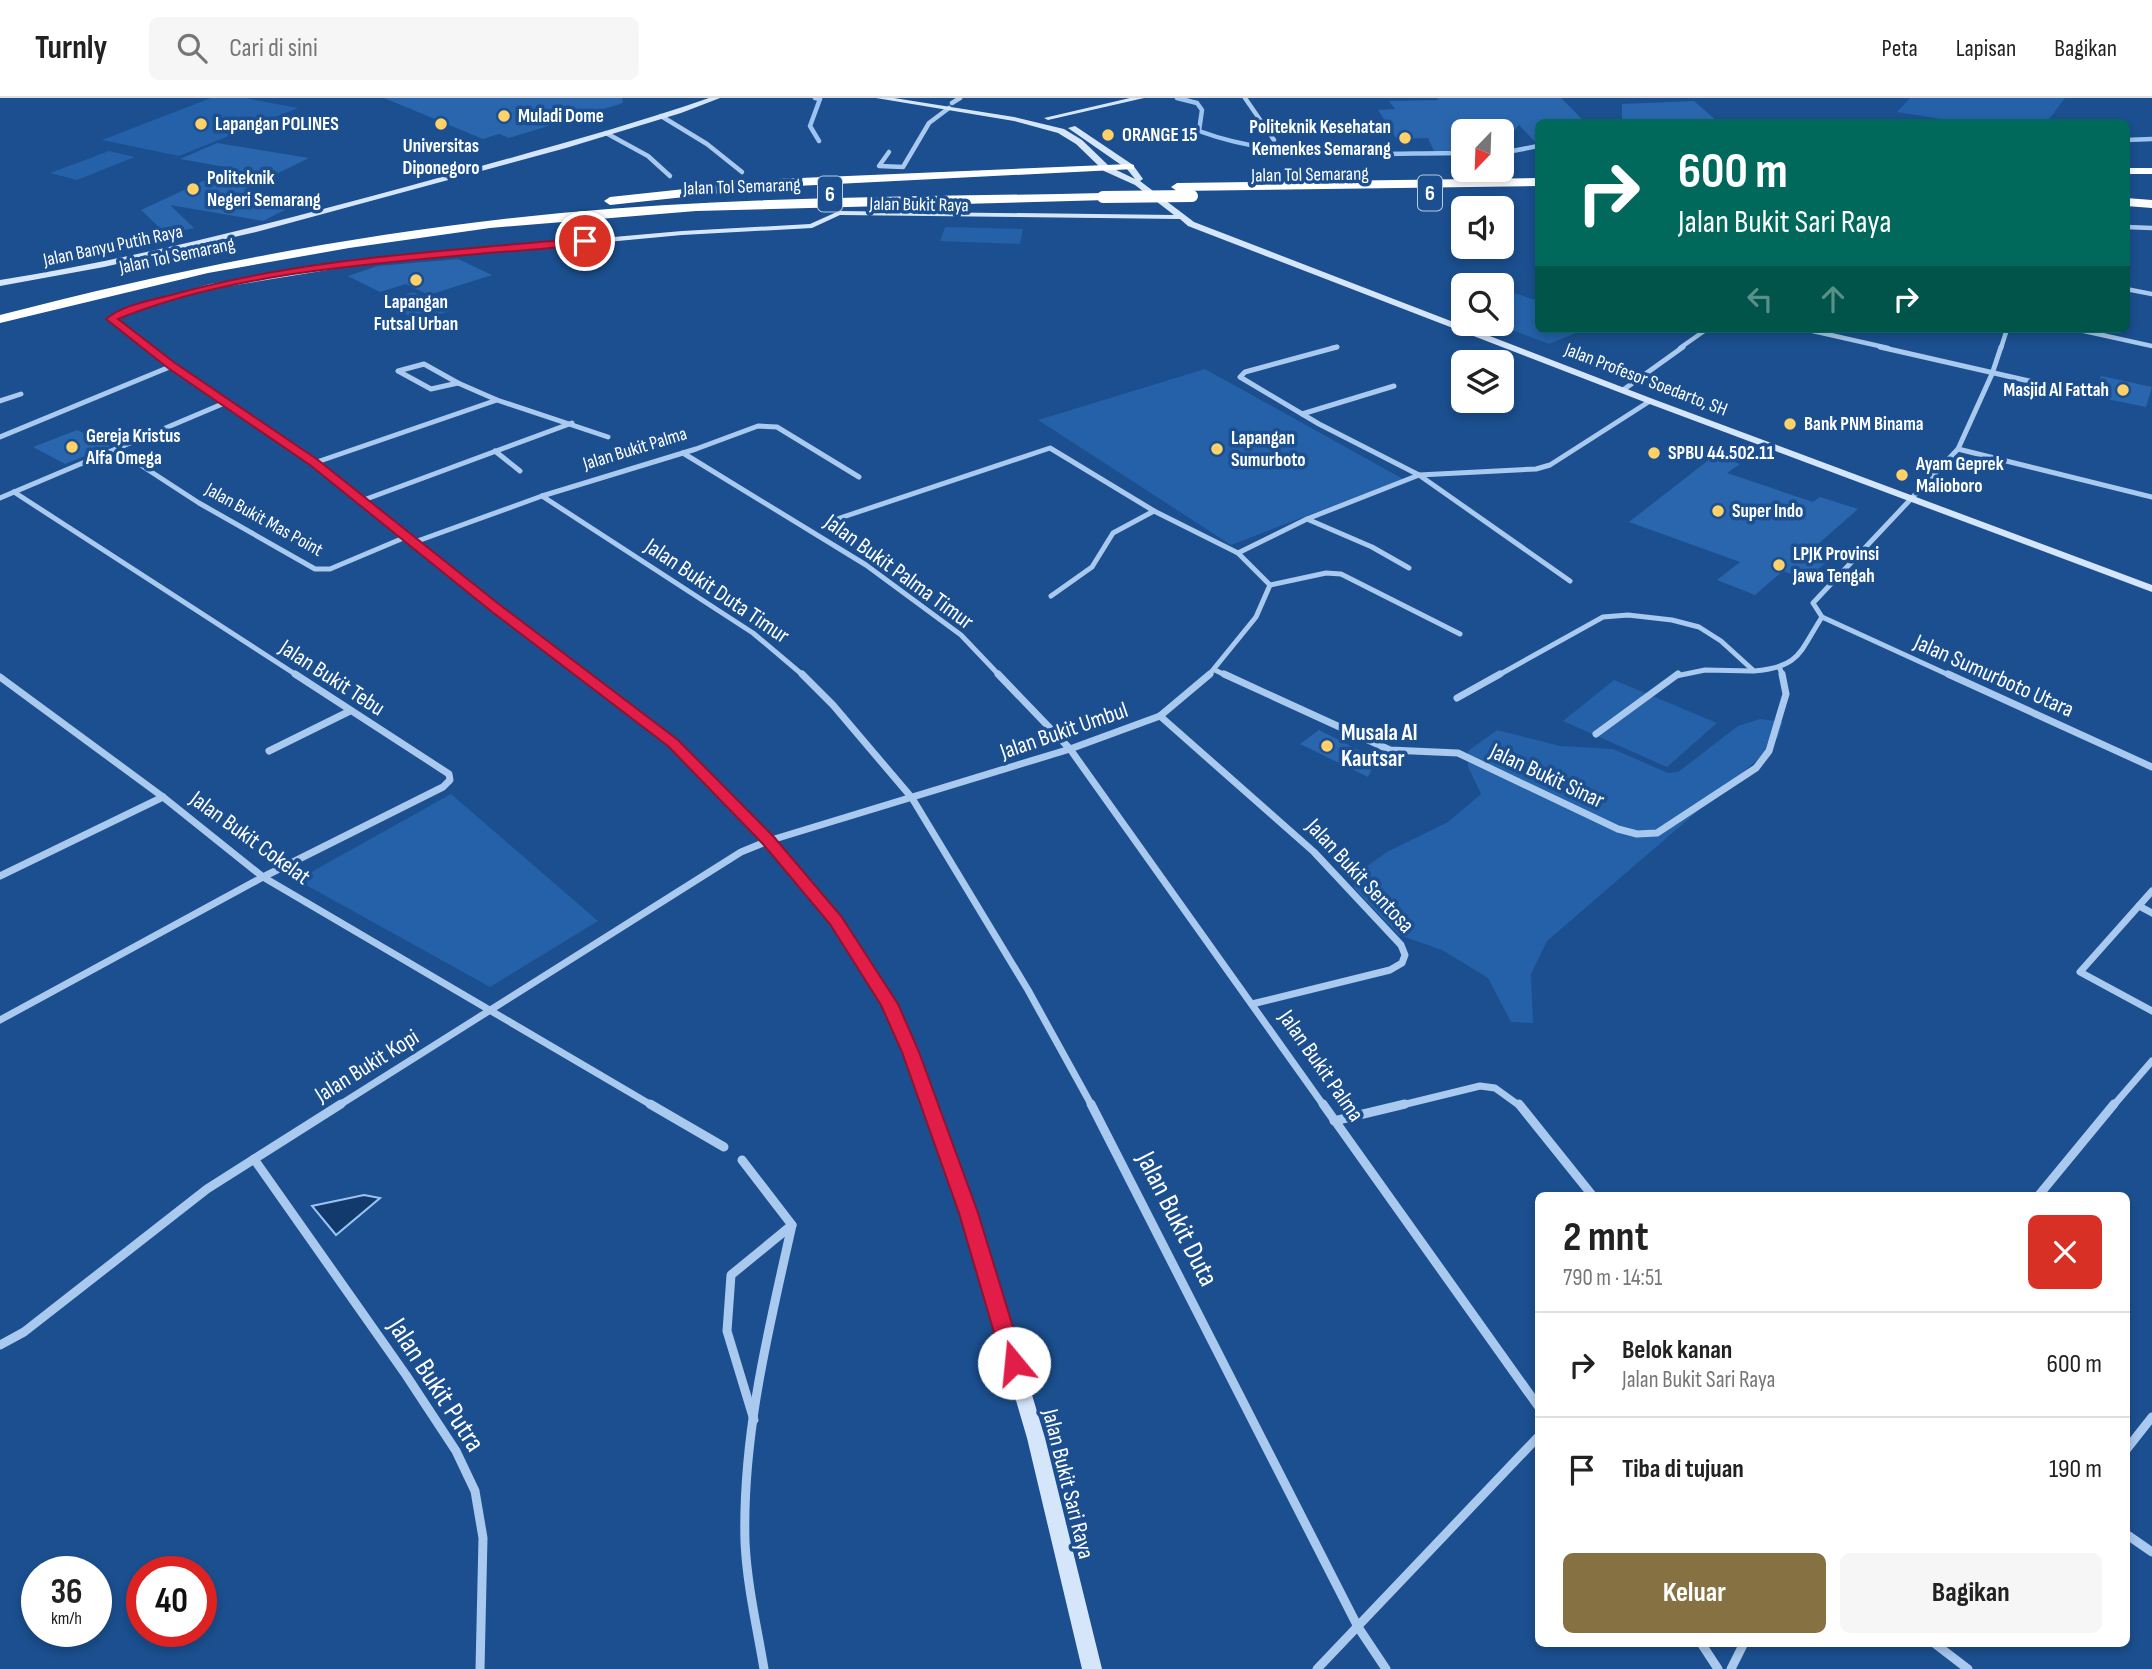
<!DOCTYPE html>
<html lang="id">
<meta charset="utf-8">
<style>
:root{--surface:#fff;--page:#f6f6f6;--text:#222;--muted:#767676;--line:#e0e0e0;--accent:#857141}
body{margin:0;font-family:"Sofia Sans Condensed",sans-serif;background:var(--page);color:var(--text);height:100vh;display:flex;flex-direction:column;font-size:26px;white-space:nowrap}
*{box-sizing:border-box;margin:0}
p{font-size:23px;color:var(--muted)}
.icon{flex:none;width:38px;height:38px;fill:none;stroke:currentColor;stroke-width:2;stroke-linecap:round;stroke-linejoin:round}
.map{position:relative;flex:1;overflow:hidden}
.details{position:absolute;left:1535px;top:1094px;width:595px;height:455px;display:flex;flex-direction:column;background:var(--surface);border-radius:10px;box-shadow:0 4px 10px #0003}
.details>*{flex:none}
.banner{position:absolute;left:1535px;top:21px;width:595px;height:214px;border-radius:10px;box-shadow:0 4px 10px #0003;background:#00695c;color:#fff;overflow:hidden}
.needle{width:46px;rotate:203deg}
.buttons{position:absolute;left:1451px;top:21px;display:grid;gap:14px}
.buttons a{display:grid;place-items:center;width:63px;height:63px;border-radius:10px;background:var(--surface);box-shadow:0 4px 10px #0003;font-size:35px}
.speed{position:absolute;left:21px;top:1458px;display:flex;gap:14px;font-size:35px;font-weight:700;text-align:center}
.speed>*{display:grid;place-content:center;width:91px;height:91px;border-radius:50%;background:var(--surface);box-shadow:0 4px 10px #0003;line-height:1}
.speed small{font-size:18px;font-weight:400}
.speed .limit{border:10px solid #d22;background:#fff;color:#111}
.pin{position:absolute;display:grid;place-items:center;width:60px;height:60px;color:#fff;margin:-30px;border:4px solid #fff;border-radius:50%;box-shadow:0 2px 7px #0007}
.me{position:absolute;width:77px;margin:-38px;rotate:343deg;stroke-linejoin:round;filter:drop-shadow(0 0 5px #0008)}
.turn{display:flex;align-items:center;gap:24px;height:147px;padding:0 28px;font-size:32px}
.turn .icon{width:91px;height:91px;stroke-width:2.5}
.turn b{display:block;font-size:49px;line-height:60px}
.lanes{display:flex;align-items:center;height:66px;padding:0 28px;background:#0003;justify-content:center;gap:35px;direction:ltr}
.lanes .off{opacity:.35}
.round{display:grid;place-items:center;flex:none;width:74px;height:74px;border-radius:10px;background:var(--page)}
.headline{display:flex;align-items:center;justify-content:space-between;height:119px;padding:0 28px}
h1{font-size:42px;font-weight:700;line-height:52px}
.primary-button{display:flex;gap:14px;margin-top:auto;padding:14px 28px}
.primary-button a{flex:1;height:80px;border-radius:10px;background:var(--accent);color:#fff;font-size:28px;font-weight:700;line-height:80px;text-align:center}
.primary-button a+a{background:var(--page);color:var(--text)}
ul{padding:0;list-style:none}
li{display:flex;align-items:center;gap:21px;height:105px;padding:0 28px;border-top:2px solid var(--line)}
li div{flex:1}
li b{display:block;font-size:26px}
li em{font-style:normal}
header{display:flex;align-items:center;gap:42px;box-sizing:border-box;height:98px;padding:0 35px;background:var(--surface);border-bottom:2px solid var(--line)}
header strong{font-size:33px}
nav{display:flex;gap:38px;margin-inline-start:auto;font-size:24px}
.search{width:490px;height:63px;background:var(--page);display:flex;align-items:center;gap:18px;box-sizing:border-box;padding:0 24px;border-radius:10px;color:var(--muted);font-size:26px}
.map>svg:first-child{display:block}
.green{fill:#2461a8}
.water{fill:#123a6d;stroke:#9cc4f0;stroke-width:2}
.lines{fill:none;stroke-linecap:round;stroke-linejoin:round}
.stream{stroke:#9cc4f0;stroke-width:4.5}
.building{fill:#2a66ad}
.street-far3{stroke:#a9c9ee;stroke-width:4.5}
.street-far2{stroke:#a9c9ee;stroke-width:5}
.street-far1{stroke:#a9c9ee;stroke-width:7}
.street{stroke:#a9c9ee;stroke-width:9}
.secondary{fill:#d6e6fa;fill-rule:evenodd}
.highway{fill:#fff;fill-rule:evenodd}
.highway-bridge{stroke:#fff;stroke-width:12}
.route{fill:#e11d48;stroke:#92132f;stroke-width:2}
.poi-dot{fill:#ffd166;stroke:#1b4f8f;stroke-width:2.5}
.labels{text-anchor:middle;dominant-baseline:central;stroke-width:7;stroke-linejoin:round;paint-order:stroke}
.far-poi-label{font-size:19px;font-weight:bold;fill:#fff;stroke:#1b4f8f;text-anchor:start}
.far-street-label{font-size:19px;fill:#fff;stroke:#1b4f8f}
.shield{fill:#1b4f8f;stroke:#bbcadd;stroke-width:2}
.shield-label{font-size:21px;font-weight:bold;fill:#fff}
.street-label{font-size:23px;fill:#fff;stroke:#1b4f8f}
.poi-label{font-size:23px;font-weight:bold;fill:#fff;stroke:#1b4f8f;text-anchor:start}
.near-street-label{font-size:28px;fill:#fff;stroke:#1b4f8f}
</style>
<header>
<strong>Turnly</strong>
<div class="search"><svg class="icon" aria-label="search" viewBox="0 0 24 24"><circle cx="10" cy="10" r="6"/><path d="M15 15l6 6"/></svg>Cari di sini</div>
<nav><a>Peta</a><a>Lapisan</a><a>Bagikan</a></nav>
</header>
<div class="map">
<svg width="2152" height="1571" viewBox="0 0 2152 1571">
<rect width="100%" height="100%" fill="#1b4f8f"/>
<g class="green">
<polygon points="211,0 245,0 298,10 179,58 102,42"/>
<polygon points="1910,0 2065,0 2047,24 1960,24 1897,14"/>
<polygon points="109,53 135,59 77,82 50,75"/>
<polygon points="945,129 1023,131 1020,146 940,143"/>
<polygon points="413,194 452,212 421,223 380,205"/>
<polygon points="1512,194 1538,203 1538,231 1586,231 1549,246 1496,226 1502,226 1502,199"/>
<polygon points="1205,271 1403,381 1231,447 1038,322"/>
<polygon points="1614,582 1717,625 1667,669 1563,623"/>
<polygon points="1760,621 1783,624 1778,639 1757,662 1547,843 1531,876 1533,925 1511,924 1488,880 1442,852 1399,837 1354,790 1360,773 1387,754 1448,724 1481,696 1468,669 1468,653 1497,632 1560,648 1613,651 1668,675 1678,674 1738,628"/>
<polygon points="451,696 598,823 490,889 297,782"/>
</g>
<polygon class="water" points="364,1097 380,1100 336,1137 312,1108"/>
<g class="lines">
<g class="stream">
<polyline points="815,0 820,1 810,28 819,43"/>
<path d="M1177 0 1197 5 1202 12 1199 33C1283 64 1375 55 1463 55"/>
<polyline points="1864,24 1871,24"/>
<polyline points="2126,42 2152,41"/>
<polyline points="1502,55 1538,48"/>
</g>
</g>
<g class="building">
<polygon points="384,0 622,0 623,5 509,40 499,36 483,41"/>
<polygon points="1437,0 1561,0 1585,24 1538,24 1538,47 1519,27 1502,45 1502,33 1463,33 1463,53 1434,53 1428,40 1397,41 1378,12 1395,11 1389,3 1439,2"/>
<polygon points="1694,3 1718,24 1622,24 1622,6"/>
<polygon points="217,45 309,60 243,92 304,102 263,123 170,107 194,130 166,136 141,112 231,70 180,61"/>
<polygon points="458,161 492,177 429,197 406,186 380,194 348,178 378,168"/>
<polygon points="2101,278 2152,289 2146,309 2092,298"/>
<polygon points="77,332 110,348 65,366 33,349"/>
<polygon points="1715,357 1740,366 1727,375 1813,404 1820,399 1858,411 1809,454 1829,462 1806,481 1783,473 1755,497 1717,482 1740,464 1629,424"/>
<polygon points="1319,632 1376,661 1368,679 1300,646"/>
</g>
<g class="lines">
<g class="street-far3">
<polyline points="1245,0 1274,42"/>
<polyline points="952,5 960,0"/>
<polyline points="661,18 707,46 742,74"/>
<polyline points="606,35 648,58 670,78"/>
<polyline points="889,54 879,68 903,69 929,25 949,10"/>
<polyline points="2126,129 2152,130"/>
<polyline points="2126,191 2152,196"/>
<polyline points="1804,231 1888,250"/>
<polyline points="2075,231 2152,248"/>
<polyline points="1332,250 1337,249"/>
<polyline points="1680,250 1707,231"/>
<polyline points="2001,250 2007,231"/>
</g>
<g class="street-far2">
<polyline points="1337,249 1245,274 1240,279 1319,326 1419,377 1570,483"/>
<polyline points="1880,249 2064,291"/>
<polygon points="424,266 458,285 431,291 398,273"/>
<polyline points="458,285 497,302 608,339"/>
<polyline points="1623,292 1683,249"/>
<polyline points="0,303 21,296"/>
<polyline points="1302,316 1394,288"/>
<polyline points="0,339 172,268"/>
<polyline points="116,351 199,405 315,471 330,471 406,439"/>
<polyline points="1958,351 2152,399"/>
<polyline points="495,353 520,373"/>
<polyline points="683,355 866,467 961,537 1000,578"/>
<polyline points="314,365 497,302"/>
<polyline points="14,394 298,578"/>
<polyline points="542,398 753,535 804,578"/>
<polyline points="0,400 227,304"/>
<polyline points="361,403 572,325"/>
<polyline points="837,421 1050,350 1154,413"/>
<polyline points="1307,421 1372,449 1409,470"/>
<polyline points="412,445 542,398 696,351 758,328 777,329 859,379"/>
<polyline points="1270,487 1326,475 1341,476 1460,536"/>
<polyline points="1051,498 1092,469 1113,435 1154,413 1238,455"/>
<polyline points="1780,571 1783,578"/>
<polyline points="1215,572 1227,578"/>
<polyline points="1208,578 1256,519 1270,487 1238,455 1307,421 1419,377 1536,371 1550,367 1650,303"/>
<path d="M1497 578 1603 519 1628 517 1672 522 1699 529 1721 543 1754 573C1800 569 1799 555 1822 519"/>
<polyline points="1676,578 1705,572 1753,573"/>
<polyline points="1951,578 1822,519 1813,505 1958,351 1992,276 2001,249"/>
</g>
<g class="street-far1">
<polyline points="802,576 833,607 912,700 1028,892 1092,1008"/>
<polyline points="998,576 1070,651 1324,1008"/>
<polyline points="1224,576 1390,652 1458,655 1618,731 1637,736 1657,735 1756,670 1769,653 1786,596 1782,576"/>
<polyline points="1948,576 2152,669"/>
<polyline points="0,579 163,699 263,779 653,1008"/>
<polyline points="1457,600 1500,576"/>
<polyline points="1160,618 1314,754 1401,847 1405,857 1402,865 1390,872 1252,906"/>
<polyline points="1596,636 1678,576"/>
<polyline points="269,653 350,613"/>
<polyline points="0,778 163,699"/>
<polyline points="2152,793 2080,874 2152,913"/>
<polyline points="2139,808 2152,815"/>
<polyline points="0,922 263,779 443,689 450,682 449,676 295,576"/>
<polyline points="338,1008 741,754 768,743 1070,651 1160,618 1210,576"/>
<polyline points="1398,1008 1480,988 1495,990 1520,1008"/>
<polyline points="2113,1008 2152,963"/>
</g>
<g class="street">
<polyline points="650,1006 724,1049"/>
<polyline points="1091,1006 1358,1529 1386,1571"/>
<polyline points="1323,1006 1538,1308"/>
<polyline points="1519,1006 1592,1097"/>
<polyline points="1334,1023 1405,1006"/>
<polyline points="254,1061 406,1277 456,1353 475,1393 483,1440 480,1571"/>
<path d="M742 1062 792 1127C769 1230 742 1337 745 1444 747 1487 757 1529 764 1571"/>
<polyline points="2039,1097 2114,1006"/>
<polyline points="0,1247 24,1234 207,1091 341,1006"/>
<polyline points="754,1322 727,1233 731,1177 792,1127"/>
<polyline points="2126,1352 2152,1319"/>
<polyline points="2126,1436 2152,1454"/>
<polyline points="1701,1545 1718,1571"/>
<polyline points="1934,1545 1968,1571"/>
<polyline points="1317,1571 1538,1339"/>
<polyline points="1731,1571 1744,1545"/>
</g>
<g class="secondary">
<path d="M709 0H720L681 15 566 50 260 133 104 169 0 188V182C138 160 273 125 409 88 509 60 610 34 709 0Z"/>
<polygon points="876,0 894,0 1014,19 1064,31 1082,42 1110,69 1135,81 1127,71 1068,30 1075,28 1133,67 1143,81 1140,83 1194,124 1653,301 2152,487 2152,494 1647,305 1188,128 1180,121 840,117 812,130 682,137 352,168 211,191 146,210 117,222 175,266 318,363 499,508 678,642 773,740 840,819 897,906 919,954 977,1115 1045,1340 1102,1571 1082,1571 1027,1340 961,1115 903,954 882,907 830,825 763,746 668,648 491,512 310,367 169,270 106,221 140,206 210,186 352,162 682,133 810,126 839,113 1174,117 1135,87 1104,73 1076,46 1058,35 1014,23"/>
<polygon points="1130,0 1144,0 1048,22 1044,20"/>
</g>
<g class="highway">
<polygon points="1130,66 1134,67 1134,71 777,89 610,107 604,103 610,99 777,81"/>
<rect x="2126" y="70" width="26" height="6"/>
<polygon points="1538,80 1538,88 1177,93 1171,89 1177,85"/>
<path d="M1103 95 1109 99 1107 102 696 113 490 130 349 150 208 175 0 225V217C184 169 371 133 561 115 741 98 922 99 1103 95Z"/>
<polygon points="2126,100 2152,102 2152,110 2126,108"/>
</g>
<polyline class="highway-bridge" points="1103,99 1192,98"/>
</g>
<path class="route" d="M585 140 589 141V145C553 152 514 152 478 156 360 167 228 176 118 221L175 265 318 362 500 507 678 642 774 739 841 818 898 906 919 954 978 1115 1024 1265 1021 1271 1014 1274 1006 1271 1003 1265 959 1115 902 954 881 907 830 826 763 746 668 648 491 513 310 367 168 270 106 221C124 206 153 202 175 196 308 159 449 153 585 140Z"/>
<g class="poi-dot">
<circle cx="504" cy="18" r="7"/>
<circle cx="201" cy="26" r="7"/>
<circle cx="441" cy="26" r="7"/>
<circle cx="1108" cy="37" r="7"/>
<circle cx="1405" cy="40" r="7"/>
<circle cx="193" cy="91" r="7"/>
<circle cx="416" cy="182" r="7"/>
<circle cx="2123" cy="292" r="7"/>
<circle cx="1790" cy="326" r="7"/>
<circle cx="72" cy="349" r="7"/>
<circle cx="1217" cy="351" r="7"/>
<circle cx="1654" cy="355" r="7"/>
<circle cx="1902" cy="377" r="7"/>
<circle cx="1718" cy="413" r="7"/>
<circle cx="1779" cy="467" r="7"/>
<circle cx="1327" cy="648" r="7"/>
</g>
<g class="labels">
<g class="far-poi-label">
<text x="518" y="18">Muladi Dome</text>
<text x="215" y="26">Lapangan POLINES</text>
<text x="1391" y="29" text-anchor="end">Politeknik Kesehatan<tspan x="1391" dy="22">Kemenkes Semarang</tspan></text>
<text x="1122" y="37">ORANGE 15</text>
<text x="441" y="48" text-anchor="middle">Universitas<tspan x="441" dy="22">Diponegoro</tspan></text>
<text x="207" y="80">Politeknik<tspan x="207" dy="22">Negeri Semarang</tspan></text>
<text x="416" y="204" text-anchor="middle">Lapangan<tspan x="416" dy="22">Futsal Urban</tspan></text>
<text x="2109" y="292" text-anchor="end">Masjid Al Fattah</text>
<text x="1804" y="326">Bank PNM Binama</text>
<text x="86" y="338">Gereja Kristus<tspan x="86" dy="22">Alfa Omega</tspan></text>
<text x="1231" y="340">Lapangan<tspan x="1231" dy="22">Sumurboto</tspan></text>
<text x="1668" y="355">SPBU 44.502.11</text>
<text x="1916" y="366">Ayam Geprek<tspan x="1916" dy="22">Malioboro</tspan></text>
<text x="1732" y="413">Super Indo</text>
<text x="1793" y="456">LPJK Provinsi<tspan x="1793" dy="22">Jawa Tengah</tspan></text>
</g>
<g class="far-street-label">
<text transform="translate(1310 77) rotate(-1)">Jalan Tol Semarang</text>
<text transform="translate(742 89) rotate(-2)">Jalan Tol Semarang</text>
<text transform="translate(919 107) rotate(1)">Jalan Bukit Raya</text>
<text transform="translate(113 148) rotate(-12)">Jalan Banyu Putih Raya</text>
<text transform="translate(177 158) rotate(-12)">Jalan Tol Semarang</text>
<text transform="translate(1646 282) rotate(21)">Jalan Profesor Soedarto, SH</text>
<text transform="translate(635 351) rotate(-17)">Jalan Bukit Palma</text>
<text transform="translate(264 422) rotate(29)">Jalan Bukit Mas Point</text>
</g>
<g class="shield">
<rect x="1418" y="77.5" width="24" height="35" rx="5"/>
<rect x="818" y="78.5" width="24" height="35" rx="5"/>
</g>
<g class="shield-label">
<text x="1430" y="95">6</text>
<text x="830" y="96">6</text>
</g>
<g class="street-label">
<text transform="translate(899 474) rotate(36)">Jalan Bukit Palma Timur</text>
<text transform="translate(717 493) rotate(34)">Jalan Bukit Duta Timur</text>
<text transform="translate(1994 578) rotate(24)">Jalan Sumurboto Utara</text>
<text transform="translate(332 580) rotate(33)">Jalan Bukit Tebu</text>
<text transform="translate(1064 633) rotate(-19)">Jalan Bukit Umbul</text>
<text transform="translate(1547 678) rotate(25)">Jalan Bukit Sinar</text>
<text transform="translate(250 740) rotate(36)">Jalan Bukit Cokelat</text>
<text transform="translate(1360 778) rotate(47)">Jalan Bukit Sentosa</text>
<text transform="translate(367 968) rotate(-32)">Jalan Bukit Kopi</text>
<text transform="translate(1321 968) rotate(55)">Jalan Bukit Palma</text>
<text transform="translate(1068 1386) rotate(76)">Jalan Bukit Sari Raya</text>
</g>
<g class="poi-label">
<text x="1341" y="635">Musala Al<tspan x="1341" dy="26">Kautsar</tspan></text>
</g>
<g class="near-street-label">
<text transform="translate(1177 1121) rotate(63)">Jalan Bukit Duta</text>
<text transform="translate(436 1287) rotate(57)">Jalan Bukit Putra</text>
</g>
</g>
</svg>
<div class="buttons">
<a><svg class="needle" viewBox="-14 -14 28 28"><path d="M0-13l5 13h-10z" fill="#e53935"/><path d="M0 13l5-13h-10z" fill="#767676"/></svg></a>
<a><svg class="icon" aria-label="sound" viewBox="0 0 24 24"><path d="M4 9h4l5-4v14l-5-4H4zM17 9q2 3 0 6"/></svg></a>
<a><svg class="icon" aria-label="search" viewBox="0 0 24 24"><circle cx="10" cy="10" r="6"/><path d="M15 15l6 6"/></svg></a>
<a><svg class="icon" aria-label="layers" viewBox="0 0 24 24"><path d="M12 4l9 5-9 5-9-5zM3 14l9 5 9-5"/></svg></a>
</div>
<div class="speed"><div>36<small>km/h</small></div><div class="limit">40</div></div>
<div class="pin" style="left:585px;top:143px;background:#d93025"><svg class="icon" aria-label="arrive" viewBox="0 0 24 24"><path d="M6 21V4h12l-3 4 3 4H6"/></svg></div>
<svg class="me" style="left:1014px;top:1265px" viewBox="-20 -20 40 40"><circle r="19" fill="#fff"/><path d="M0-13L10 11 0 6-10 11z" fill="#e11d48"/></svg>
<div class="banner">
<div class="turn"><svg class="icon" aria-label="right" viewBox="0 0 24 24"><path d="M7 20v-9h11M14 6l5 5-5 5"/></svg><div><b>600 m</b>Jalan Bukit Sari Raya</div></div>
<div class="lanes"><svg class="icon off" aria-label="left" viewBox="0 0 24 24"><path d="M17 20v-9H6M10 6l-5 5 5 5"/></svg><svg class="icon off" aria-label="ahead" viewBox="0 0 24 24"><path d="M12 20V5M6 11l6-6 6 6"/></svg><svg class="icon" aria-label="right" viewBox="0 0 24 24"><path d="M7 20v-9h11M14 6l5 5-5 5"/></svg></div>
</div>
<section class="details">
<div class="headline"><div><h1>2 mnt</h1><p>790 m · 14:51</p></div><a class="round" style="background:#d93025;color:#fff"><svg class="icon" aria-label="close" viewBox="0 0 24 24"><path d="M6 6l12 12M18 6L6 18"/></svg></a></div>
<ul>
<li><svg class="icon" aria-label="right" viewBox="0 0 24 24"><path d="M7 20v-9h11M14 6l5 5-5 5"/></svg><div><b>Belok kanan</b><p>Jalan Bukit Sari Raya</p></div><em>600 m</em></li>
<li><svg class="icon" aria-label="arrive" viewBox="0 0 24 24"><path d="M6 21V4h12l-3 4 3 4H6"/></svg><div><b>Tiba di tujuan</b></div><em>190 m</em></li>
</ul>
<div class="primary-button"><a>Keluar</a><a>Bagikan</a></div>
</section>
</div>
